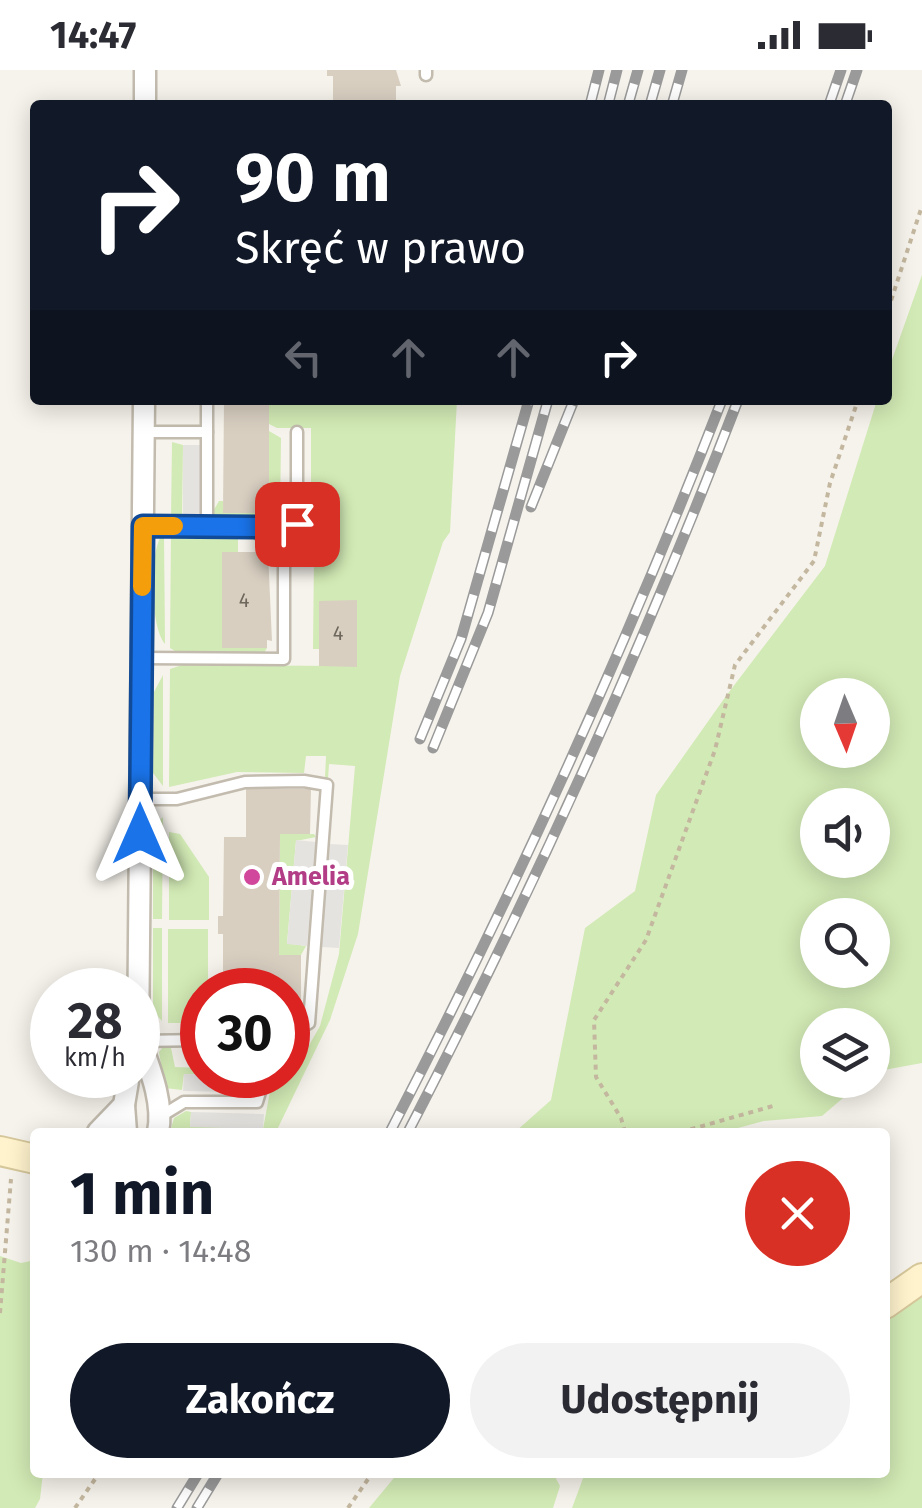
<!DOCTYPE html>
<html lang="pl">
<meta charset="utf-8">
<style>
:root{--surface:#fff;--page:#f2f2f3;--text:#2b2b33;--muted:#7c7c81;--accent:#111827}
body{margin:0;font-family:"Fira Sans",sans-serif;background:var(--page);color:var(--text);height:100vh;display:flex;flex-direction:column;font-size:38px;white-space:nowrap}
*{box-sizing:border-box;margin:0}
p{font-size:32px;color:var(--muted)}
.icon{flex:none;width:55px;height:55px;fill:none;stroke:currentColor;stroke-width:2;stroke-linecap:round;stroke-linejoin:round}
.map{position:relative;flex:1;overflow:hidden}
.panel{position:absolute;left:30px;top:1058px;width:860px;height:350px;display:flex;flex-direction:column;background:var(--surface);border-radius:10px;box-shadow:0 5px 25px #0003}
.panel>*{flex:none}
.hud{position:absolute;left:30px;top:30px;width:862px;height:305px;border-radius:10px;box-shadow:0 5px 25px #0003;background:#111827;color:#fff;overflow:hidden}
.needle{width:65px;rotate:178deg}
.tools{position:absolute;left:800px;top:608px;display:grid;gap:20px}
.tools a{display:grid;place-items:center;width:90px;height:90px;border-radius:50%;background:var(--surface);box-shadow:0 5px 25px #0003;font-size:50px}
.speed{position:absolute;left:30px;top:898px;display:flex;gap:20px;font-size:50px;font-weight:700;text-align:center}
.speed>*{display:grid;place-content:center;width:130px;height:130px;border-radius:50%;background:var(--surface);box-shadow:0 5px 25px #0003;line-height:1}
.speed small{font-size:25px;font-weight:400}
.speed .limit{border:15px solid #d22;background:#fff;color:#111}
.pin{position:absolute;display:grid;place-items:center;width:85px;height:85px;color:#fff;margin:-42px;border-radius:20px;box-shadow:0 5px 15px #0006}
.me{position:absolute;width:110px;margin:-55px;rotate:0deg;stroke-linejoin:round;filter:drop-shadow(0 0 8px #0008)}
.turn{display:flex;align-items:center;gap:35px;height:210px;padding:0 40px;font-size:45px}
.turn .icon{width:130px;height:130px;stroke-width:2.5}
.turn b{display:block;font-size:70px;line-height:85px}
.lanes{display:flex;align-items:center;height:95px;padding:0 40px;background:#0003;justify-content:center;gap:50px;direction:ltr}
.lanes .off{opacity:.35}
.round{display:grid;place-items:center;flex:none;width:105px;height:105px;border-radius:52px;background:var(--page)}
.summary{display:flex;align-items:center;justify-content:space-between;height:170px;padding:0 40px}
h1{font-size:60px;font-weight:700;line-height:75px;color:var(--accent)}
.action{display:flex;gap:20px;margin-top:auto;padding:20px 40px}
.action a{flex:1;height:115px;border-radius:60px;background:var(--accent);color:#fff;font-size:40px;font-weight:700;line-height:115px;text-align:center}
.action a+a{background:var(--page);color:var(--text)}
.status{display:flex;justify-content:space-between;align-items:center;height:70px;padding:0 50px;background:var(--surface);direction:ltr}
.status svg{height:28px;fill:currentColor}
.map>svg:first-child{display:block}
.green{fill:#d2eab5;fill-rule:evenodd}
.parking{fill:#e5e3e0}
.building{fill:#d8cfc1}
.lines{fill:none;stroke-linecap:round;stroke-linejoin:round}
.lane-casing{stroke:#c2bbae;stroke-width:15}
.street-casing{stroke:#c2bbae;stroke-width:25}
.secondary-casing{stroke:#d6c79b;stroke-width:32}
.path{stroke:#c4b79f;stroke-width:4;stroke-dasharray:5 5;stroke-linecap:butt}
.lane{stroke:#fff;stroke-width:10}
.street{stroke:#fff;stroke-width:20}
.secondary{stroke:#fff3cd;stroke-width:28}
.rail-casing{stroke:#9a9a9a;stroke-width:11}
.rail{stroke:#fff;stroke-width:8;stroke-dasharray:22;stroke-linecap:butt}
.route-casing{stroke:#114b97;stroke-width:25}
.route{stroke:#1a73e8;stroke-width:18}
.slow{stroke:#f59e0b;stroke-width:18}
.hotel-dot{fill:#d1479c;stroke:#fff;stroke-width:4}
.labels{text-anchor:middle;dominant-baseline:central;stroke-width:10;stroke-linejoin:round;paint-order:stroke}
.number-label{font-size:20px;fill:#6e675b}
.hotel-label{font-size:25px;font-weight:bold;fill:#b23c85;stroke:#fff;text-anchor:start}
</style>
<div class="status"><b>14:47</b><svg viewBox="0 0 49 12"><path d="M0 12V9h3v3zM5 12V6h3v6zM10 12V3h3v9zM15 12V0h3v12zM26 1h20v11H26zM47 4h2v5h-2z"/></svg></div>
<div class="map">
<svg width="922" height="1438" viewBox="0 0 922 1438">
<rect width="100%" height="100%" fill="#f6f3ec"/>
<g class="green">
<path d="M922 205V993L873 1002 872 955H818V1010H864L822 1046 764 1051 723 1062H515L551 1030 585 858 635 821 656 725 726 626 825 496 877 330H888V301ZM818 625H872V680H818ZM818 735H872V790H818ZM818 845H872V900H818Z"/>
<polygon points="269,330 457,330 450,462 443,472 400,606 358,864 330,950 276,1062 170,1062 174,1048 186,1041 191,1042 190,1056 263,1059 273,1005 288,1005 288,998 296,998 320,956 339,884 355,696 329,694 328,709 325,708 326,686 306,686 304,703 237,702 169,717 170,599 182,595 357,596 357,531 319,531 319,579 313,579 314,486 294,485 272,465 274,462 311,462 311,358 277,358 269,354"/>
<polygon points="269,361 281,368 280,447 272,452 218,451 212,443 219,431 223,431 223,443 269,443"/>
<polygon points="172,372 183,375 182,451 171,451"/>
<polygon points="171,461 238,461 238,482 222,483 222,577 267,578 264,583 180,584 170,578"/>
<path d="M164 463 165 574C150 558 148 476 164 463Z"/>
<polygon points="163,605 163,716 153,703 154,622"/>
<polygon points="163,747 162,849 153,849 153,766 155,755"/>
<polygon points="169,762 180,764 209,807 209,850 169,850"/>
<polygon points="280,764 314,764 316,767 296,771 287,873 306,876 301,885 279,885"/>
<polygon points="153,858 162,858 162,951 153,941"/>
<polygon points="168,859 208,859 208,920 202,920 202,953 168,953"/>
<polygon points="163,977 171,978 175,997 202,998 202,1004 184,1004 182,1020 165,1018 159,982"/>
<polygon points="0,1186 21,1193 35,1190 35,1402 43,1403 40,1429 35,1438 0,1438"/>
<polygon points="922,1221 922,1438 572,1438 585,1403 885,1402 885,1245"/>
<polygon points="398,1403 553,1403 560,1416 553,1438 369,1438"/>
</g>
<g class="parking">
<rect x="183" y="375" width="17" height="74"/>
<polygon points="296,770 316,772 307,876 287,874"/>
<polygon points="330,774 348,775 339,878 321,877"/>
<polygon points="184,1004 242,1005 241,1022 183,1021"/>
<polygon points="191,1042 264,1044 263,1059 190,1057"/>
</g>
<g class="building">
<polygon points="327,0 396,0 401,16 396,16 396,35 333,35 333,6 327,6"/>
<polygon points="224,330 269,330 269,443 223,443"/>
<polygon points="222,482 268,482 272,571 267,570 267,578 222,578"/>
<polygon points="357,530 357,597 319,596 319,531"/>
<polygon points="246,719 311,719 310,764 280,764 280,767 279,885 301,885 301,951 288,951 288,920 223,920 223,864 218,864 218,846 223,846 224,767 246,767"/>
</g>
<g class="lines">
<g class="lane-casing">
<g id="lane">
<polyline points="426,0 426,5"/>
<polyline points="144,362 207,362 207,456"/>
<polyline points="207,362 207,330"/>
<polyline points="251,457 292,457 297,454 297,362"/>
<polyline points="142,588 284,589 284,491 271,474 250,457 143,455"/>
<polyline points="141,729 177,729 245,712 304,711 327,715 309,953 288,965"/>
<polyline points="140,971 202,970"/>
<polyline points="161,1046 184,1032 257,1032 265,1005"/>
</g>
</g>
<g class="street-casing">
<g id="street">
<polyline points="145,35 145,0"/>
<path d="M140 971C150 999 164 1033 158 1062"/>
<polyline points="138,978 144,330"/>
<polyline points="124,1035 126,1062"/>
<polyline points="98,1062 124,1035 129,1005"/>
</g>
</g>
<g class="secondary-casing">
<g id="secondary">
<polyline points="0,1081 35,1089"/>
<polyline points="885,1234 922,1208"/>
</g>
</g>
<g class="path">
<polyline points="888,240 922,136"/>
<polyline points="625,1062 621,1048 596,1007 594,950 646,870 715,680 735,595 814,491 830,413 858,330"/>
<polyline points="681,1062 773,1036"/>
<polyline points="0,1243 11,1109"/>
<polyline points="75,1438 100,1402"/>
<polyline points="348,1438 373,1402"/>
</g>
<use href="#lane" class="lane"/>
<use href="#street" class="street"/>
<use href="#secondary" class="secondary"/>
<g class="rail-casing">
<g id="rail">
<polyline points="590,35 599,0"/>
<polyline points="608,35 617,0"/>
<polyline points="628,35 638,0"/>
<polyline points="650,35 660,0"/>
<polyline points="672,35 682,0"/>
<polyline points="829,35 841,0"/>
<polyline points="845,35 857,0"/>
<polyline points="531,437 574,330"/>
<polyline points="420,669 461,569 529,330"/>
<polyline points="433,678 488,543 548,330"/>
<path d="M390 1062C513 824 625 580 722 330"/>
<path d="M408 1062C531 825 642 580 738 330"/>
<polyline points="177,1438 199,1402"/>
<polyline points="197,1438 219,1402"/>
</g>
</g>
<use href="#rail" class="rail"/>
</g>
<g class="lines">
<g class="route-casing">
<polyline id="route" points="140,764 143,456 271,457 297,454"/>
</g>
<use href="#route" class="route"/>
<polyline class="slow" points="142,517 143,456 174,456"/>
</g>
<circle class="hotel-dot" cx="252" cy="807" r="10"/>
<g class="labels">
<g class="number-label">
<text x="244" y="530">4</text>
<text x="338" y="563">4</text>
</g>
<g class="hotel-label">
<text x="272" y="807">Amelia</text>
</g>
</g>
</svg>
<div class="tools">
<a><svg class="needle" viewBox="-14 -14 28 28"><path d="M0-13l5 13h-10z" fill="#e53935"/><path d="M0 13l5-13h-10z" fill="#7c7c81"/></svg></a>
<a><svg class="icon" aria-label="sound" viewBox="0 0 24 24"><path d="M4 9h4l5-4v14l-5-4H4zM17 9q2 3 0 6"/></svg></a>
<a><svg class="icon" aria-label="search" viewBox="0 0 24 24"><circle cx="10" cy="10" r="6"/><path d="M15 15l6 6"/></svg></a>
<a><svg class="icon" aria-label="layers" viewBox="0 0 24 24"><path d="M12 4l9 5-9 5-9-5zM3 14l9 5 9-5"/></svg></a>
</div>
<div class="speed"><div>28<small>km/h</small></div><div class="limit">30</div></div>
<div class="pin" style="left:297px;top:454px;background:#d93025"><svg class="icon" aria-label="arrive" viewBox="0 0 24 24"><path d="M6 21V4h12l-3 4 3 4H6"/></svg></div>
<svg class="me" style="left:140px;top:764px" viewBox="-20 -20 40 40"><path d="M0-17L14 15 0 8-14 15z" fill="#1a73e8" stroke="#fff" stroke-width="4"/></svg>
<div class="hud">
<div class="turn"><svg class="icon" aria-label="right" viewBox="0 0 24 24"><path d="M7 20v-9h11M14 6l5 5-5 5"/></svg><div><b>90 m</b>Skręć w prawo</div></div>
<div class="lanes"><svg class="icon off" aria-label="left" viewBox="0 0 24 24"><path d="M17 20v-9H6M10 6l-5 5 5 5"/></svg><svg class="icon off" aria-label="ahead" viewBox="0 0 24 24"><path d="M12 20V5M6 11l6-6 6 6"/></svg><svg class="icon off" aria-label="ahead" viewBox="0 0 24 24"><path d="M12 20V5M6 11l6-6 6 6"/></svg><svg class="icon" aria-label="right" viewBox="0 0 24 24"><path d="M7 20v-9h11M14 6l5 5-5 5"/></svg></div>
</div>
<section class="panel">
<div class="summary"><div><h1>1 min</h1><p>130 m · 14:48</p></div><a class="round" style="background:#d93025;color:#fff"><svg class="icon" aria-label="close" viewBox="0 0 24 24"><path d="M6 6l12 12M18 6L6 18"/></svg></a></div>
<div class="action"><a>Zakończ</a><a>Udostępnij</a></div>
</section>
</div>
